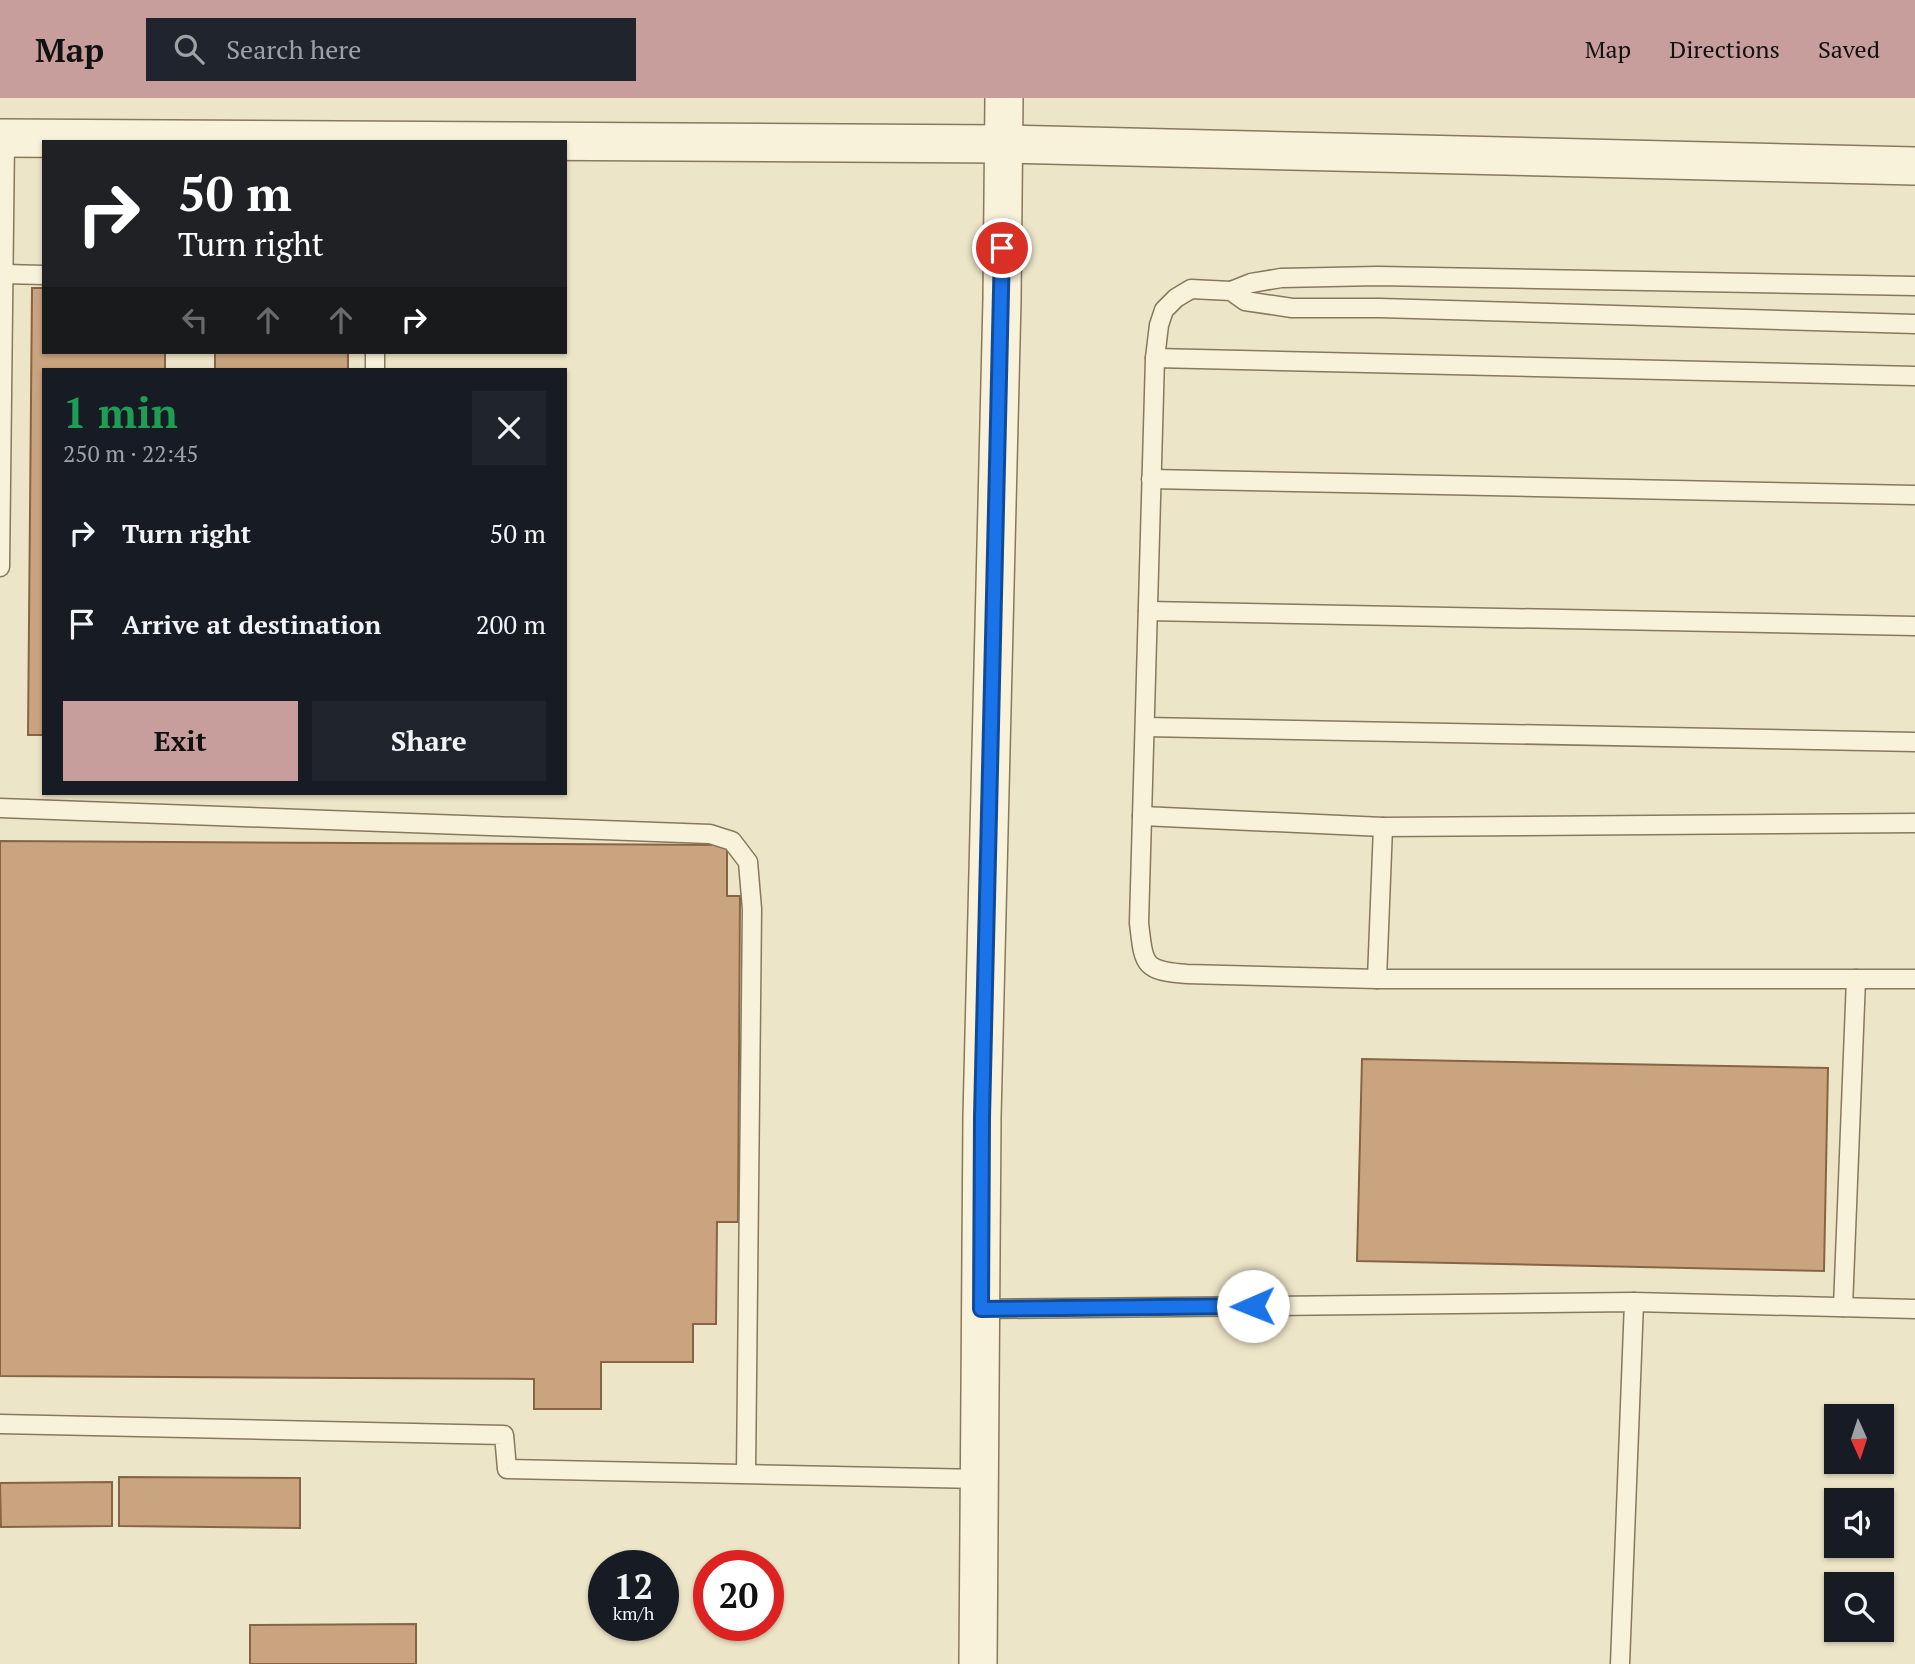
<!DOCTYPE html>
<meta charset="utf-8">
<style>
:root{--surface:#171b24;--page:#20242c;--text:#f1f3f6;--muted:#9ea1a6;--accent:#c89e9c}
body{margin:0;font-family:"PT Serif",serif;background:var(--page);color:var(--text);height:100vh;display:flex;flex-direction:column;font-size:26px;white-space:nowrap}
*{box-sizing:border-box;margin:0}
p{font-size:23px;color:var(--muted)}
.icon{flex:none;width:38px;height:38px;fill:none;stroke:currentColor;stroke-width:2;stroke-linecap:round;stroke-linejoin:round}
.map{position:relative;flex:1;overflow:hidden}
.details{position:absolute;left:42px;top:270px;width:525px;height:427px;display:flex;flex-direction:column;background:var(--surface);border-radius:0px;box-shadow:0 2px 5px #0004}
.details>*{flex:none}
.top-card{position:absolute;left:42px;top:42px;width:525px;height:214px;border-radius:0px;box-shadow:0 2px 5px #0004;background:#202124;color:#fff;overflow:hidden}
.needle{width:46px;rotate:177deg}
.fabs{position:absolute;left:1824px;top:1306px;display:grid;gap:14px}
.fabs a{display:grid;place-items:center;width:70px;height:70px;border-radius:0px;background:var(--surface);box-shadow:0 2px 5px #0004;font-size:35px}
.speed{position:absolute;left:588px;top:1452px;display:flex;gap:14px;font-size:35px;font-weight:700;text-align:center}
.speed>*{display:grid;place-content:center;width:91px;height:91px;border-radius:50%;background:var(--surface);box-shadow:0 2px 5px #0004;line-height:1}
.speed small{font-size:18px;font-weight:400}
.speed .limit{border:10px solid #d22;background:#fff;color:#111}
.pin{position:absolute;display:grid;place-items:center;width:60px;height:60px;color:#fff;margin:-30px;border:4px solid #fff;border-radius:50%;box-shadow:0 2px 7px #0007}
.me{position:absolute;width:77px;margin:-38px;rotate:269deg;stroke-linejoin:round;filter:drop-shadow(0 0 5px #0008)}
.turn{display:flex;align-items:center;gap:24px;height:147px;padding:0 21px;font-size:32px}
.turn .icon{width:91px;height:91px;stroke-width:2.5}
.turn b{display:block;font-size:49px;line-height:60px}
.lanes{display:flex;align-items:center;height:66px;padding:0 21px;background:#0003;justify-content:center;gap:35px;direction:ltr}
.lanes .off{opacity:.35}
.round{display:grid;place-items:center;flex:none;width:74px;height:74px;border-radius:0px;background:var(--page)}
.headline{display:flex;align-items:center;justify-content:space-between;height:119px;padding:0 21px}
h1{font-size:42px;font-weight:700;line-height:52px;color:#1e9e55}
.button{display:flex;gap:14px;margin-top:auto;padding:14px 21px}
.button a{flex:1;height:80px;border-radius:0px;background:var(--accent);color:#111;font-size:28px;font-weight:700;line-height:80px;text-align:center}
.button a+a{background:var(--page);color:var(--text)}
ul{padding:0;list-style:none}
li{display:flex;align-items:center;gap:21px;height:91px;padding:0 21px}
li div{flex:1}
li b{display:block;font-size:26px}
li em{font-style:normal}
header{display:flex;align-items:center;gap:42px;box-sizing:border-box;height:98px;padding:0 35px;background:var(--accent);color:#111}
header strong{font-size:33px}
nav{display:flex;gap:38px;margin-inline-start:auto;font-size:24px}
.search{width:490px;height:63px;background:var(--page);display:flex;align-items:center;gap:18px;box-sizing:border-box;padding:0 24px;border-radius:0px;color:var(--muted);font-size:26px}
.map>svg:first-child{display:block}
.building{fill:#caa47f;stroke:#876444;stroke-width:2}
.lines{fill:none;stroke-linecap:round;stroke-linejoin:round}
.service-casing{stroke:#88785d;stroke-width:21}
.minor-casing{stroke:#88785d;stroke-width:40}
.service{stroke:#f8f2db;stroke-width:18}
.minor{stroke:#f8f2db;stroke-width:37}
.route-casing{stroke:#114b97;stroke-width:18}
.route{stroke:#1a73e8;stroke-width:12}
</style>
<header>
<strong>Map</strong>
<div class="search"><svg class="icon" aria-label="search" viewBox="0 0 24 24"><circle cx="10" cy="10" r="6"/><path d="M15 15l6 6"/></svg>Search here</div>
<nav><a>Map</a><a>Directions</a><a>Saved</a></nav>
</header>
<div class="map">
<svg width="1915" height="1566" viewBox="0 0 1915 1566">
<rect width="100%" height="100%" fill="#ede5c7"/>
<g class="building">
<polygon points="32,190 44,190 44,254 165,254 165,271 44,271 44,637 28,637"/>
<rect x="215" y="254" width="133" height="17"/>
<polygon points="0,743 727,747 727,798 740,798 738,1124 717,1124 716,1226 693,1226 693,1264 601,1264 601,1311 534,1311 534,1281 0,1278"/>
<polygon points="1362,961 1828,970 1824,1173 1357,1163"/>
<polygon points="119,1379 300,1380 300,1430 119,1428"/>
<polygon points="112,1384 112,1428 1,1429 0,1385"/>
<polygon points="416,1526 416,1566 250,1566 250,1527"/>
</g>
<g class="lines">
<g class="service-casing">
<g id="service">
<polyline points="4,176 44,177"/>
<polyline points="1231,193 1251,185 1281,180 1378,178 1915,188"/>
<path d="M1915 226 1380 210H1292L1245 203 1231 193 1191 191 1176 200 1164 212 1159 227 1155 260 1139 825C1144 866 1142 873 1187 876L1377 881H1915"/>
<polyline points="1155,260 1915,278"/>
<polyline points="375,271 375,254"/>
<polyline points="1151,381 1915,397"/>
<polyline points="0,469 5,40"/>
<polyline points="1148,513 1915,528"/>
<polyline points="1146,629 1915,644"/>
<polyline points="0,710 710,736 732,743 748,764 752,811 746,1375"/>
<polyline points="1142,718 1383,729 1915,725"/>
<polyline points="1377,881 1383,729"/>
<polyline points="1843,1209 1856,881"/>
<polyline points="981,1211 1634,1204 1915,1211"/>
<polyline points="0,1326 504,1337 507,1371 980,1381"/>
<polyline points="1620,1566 1634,1204"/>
</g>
</g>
<g class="minor-casing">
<g id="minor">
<polyline points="0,40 1003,46 1915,68"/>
<polyline points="978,1566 982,1019 1002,202 1004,0"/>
</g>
</g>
<use href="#service" class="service"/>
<use href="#minor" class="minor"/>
</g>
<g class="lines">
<g class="route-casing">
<polyline id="route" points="1002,150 982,1019 981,1211 1253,1208"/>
</g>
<use href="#route" class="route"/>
</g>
</svg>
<div class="fabs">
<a><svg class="needle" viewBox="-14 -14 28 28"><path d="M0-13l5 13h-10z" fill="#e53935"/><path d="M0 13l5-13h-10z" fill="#9ea1a6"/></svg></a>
<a><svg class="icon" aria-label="sound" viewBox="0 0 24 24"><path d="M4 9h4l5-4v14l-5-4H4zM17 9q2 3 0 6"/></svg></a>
<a><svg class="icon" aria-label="search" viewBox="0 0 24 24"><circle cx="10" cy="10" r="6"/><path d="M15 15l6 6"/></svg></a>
</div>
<div class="speed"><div>12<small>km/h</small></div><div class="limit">20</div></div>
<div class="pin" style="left:1002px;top:150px;background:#d93025"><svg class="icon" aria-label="arrive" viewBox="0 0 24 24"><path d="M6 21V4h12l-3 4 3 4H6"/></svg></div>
<svg class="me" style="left:1253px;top:1208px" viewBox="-20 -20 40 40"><circle r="19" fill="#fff"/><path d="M0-13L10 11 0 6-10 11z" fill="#1a73e8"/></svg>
<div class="top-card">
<div class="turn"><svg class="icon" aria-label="right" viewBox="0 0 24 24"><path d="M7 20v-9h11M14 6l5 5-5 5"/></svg><div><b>50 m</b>Turn right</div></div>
<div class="lanes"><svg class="icon off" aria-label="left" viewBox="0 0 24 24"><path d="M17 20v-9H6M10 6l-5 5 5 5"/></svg><svg class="icon off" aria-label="ahead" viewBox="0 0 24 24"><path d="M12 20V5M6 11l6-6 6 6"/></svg><svg class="icon off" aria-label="ahead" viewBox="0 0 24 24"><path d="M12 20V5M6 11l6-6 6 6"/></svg><svg class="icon" aria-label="right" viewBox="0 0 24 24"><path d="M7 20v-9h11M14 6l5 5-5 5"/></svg></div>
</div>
<section class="details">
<div class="headline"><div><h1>1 min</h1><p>250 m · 22:45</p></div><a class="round"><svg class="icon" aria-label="close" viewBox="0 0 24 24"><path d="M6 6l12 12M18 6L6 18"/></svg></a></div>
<ul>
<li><svg class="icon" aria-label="right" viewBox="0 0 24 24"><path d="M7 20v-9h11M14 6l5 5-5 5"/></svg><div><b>Turn right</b></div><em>50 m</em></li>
<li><svg class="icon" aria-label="arrive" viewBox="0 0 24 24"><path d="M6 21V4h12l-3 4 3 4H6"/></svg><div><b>Arrive at destination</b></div><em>200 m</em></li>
</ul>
<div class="button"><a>Exit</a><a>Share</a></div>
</section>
</div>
